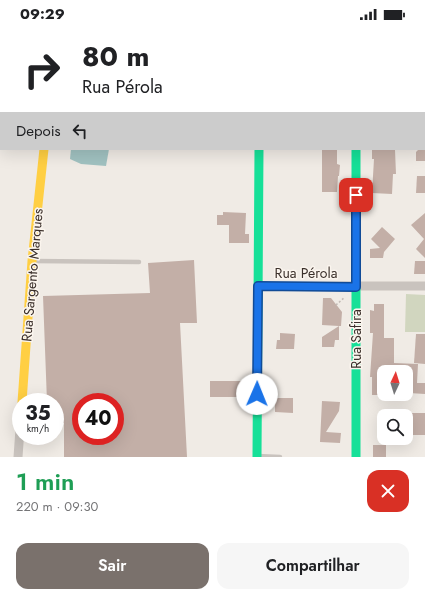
<!DOCTYPE html>
<html lang="pt">
<meta charset="utf-8">
<style>
:root{--surface:#fff;--page:#f6f6f6;--text:#202124;--muted:#757577;--accent:#7a716c}
body{margin:0;font-family:Jost,sans-serif;background:var(--page);color:var(--text);height:100vh;display:flex;flex-direction:column;font-size:15px;white-space:nowrap}
*{box-sizing:border-box;margin:0}
p{font-size:13px;color:var(--muted)}
.icon{flex:none;width:22px;height:22px;fill:none;stroke:currentColor;stroke-width:2;stroke-linecap:round;stroke-linejoin:round}
.map{position:relative;height:429px;overflow:hidden}
.details{display:flex;flex-direction:column;background:var(--surface);flex:1}
.details>*{flex:none}
.hud{position:absolute;left:0px;top:0px;width:425px;height:122px;box-shadow:0 4px 16px #0002;background:#fff;color:var(--text);overflow:hidden}
.needle{width:26px;rotate:4deg}
.buttons{position:absolute;left:377px;top:337px;display:grid;gap:8px}
.buttons a{display:grid;place-items:center;width:36px;height:36px;border-radius:8px;background:var(--surface);box-shadow:0 4px 16px #0002;font-size:20px}
.speed{position:absolute;left:12px;top:365px;display:flex;gap:8px;font-size:20px;font-weight:700;text-align:center}
.speed>*{display:grid;place-content:center;width:52px;height:52px;border-radius:50%;background:var(--surface);box-shadow:0 4px 16px #0002;line-height:1}
.speed small{font-size:10px;font-weight:400}
.speed .limit{border:6px solid #d22;background:#fff;color:#111}
.pin{position:absolute;display:grid;place-items:center;width:34px;height:34px;color:#fff;margin:-17px;border-radius:8px;box-shadow:0 2px 6px #0006}
.me{position:absolute;width:44px;margin:-22px;rotate:1deg;stroke-linejoin:round;filter:drop-shadow(0 0 3px #0008)}
.turn{display:flex;align-items:center;gap:14px;height:84px;padding:0 16px;font-size:18px}
.turn .icon{width:52px;height:52px;stroke-width:2.5}
.turn b{display:block;font-size:28px;line-height:34px}
.then{display:flex;align-items:center;height:38px;padding:0 16px;background:#0003;gap:8px;font-size:15px}
.round{display:grid;place-items:center;flex:none;width:42px;height:42px;border-radius:12px;background:var(--page)}
.overview{display:flex;align-items:center;justify-content:space-between;height:68px;padding:0 16px}
h1{font-size:24px;font-weight:600;line-height:30px;color:#1e9e55}
.primary-button{display:flex;gap:8px;margin-top:auto;padding:8px 16px}
.primary-button a{flex:1;height:46px;border-radius:12px;background:var(--accent);color:#fff;font-size:16px;font-weight:600;line-height:46px;text-align:center}
.primary-button a+a{background:var(--page);color:var(--text)}
.status{display:flex;justify-content:space-between;align-items:center;height:28px;padding:0 20px;background:var(--surface);direction:ltr}
.status svg{height:11px;fill:currentColor}
.map>svg:first-child{display:block}
.green{fill:#d1d6bf}
.water{fill:#a1c2c1}
.building{fill:#c3afa7;fill-rule:evenodd}
.lines{fill:none;stroke-linecap:round;stroke-linejoin:round}
.path{stroke:#c2bbb6;stroke-width:1.5;stroke-dasharray:2 2;stroke-linecap:butt}
.lane{stroke:#c9c3be;stroke-width:4.5}
.street{stroke:#c9c3be;stroke-width:9}
.fast{stroke:#16e098;stroke-width:9}
.slow{stroke:#ffcf43;stroke-width:9}
.route-casing{stroke:#114b97;stroke-width:10}
.route{stroke:#1a73e8;stroke-width:7}
.labels{text-anchor:middle;dominant-baseline:central;stroke-width:3;stroke-linejoin:round;paint-order:stroke}
.street-label{font-size:14px;fill:#3b302b;stroke:#fbf5ee}
</style>
<div class="status"><b>09:29</b><svg viewBox="0 0 49 12"><path d="M0 12V9h3v3zM5 12V6h3v6zM10 12V3h3v9zM15 12V0h3v12zM26 1h20v11H26zM47 4h2v5h-2z"/></svg></div>
<div class="map">
<svg width="425" height="429" viewBox="0 0 425 429">
<rect width="100%" height="100%" fill="#f0ebe5"/>
<polygon class="green" points="406,266 425,267 425,304 405,304"/>
<polygon class="water" points="71,121 109,121 106,138 81,136 70,131"/>
<g class="building">
<polygon points="322,121 337,121 337,136 340,137 339,148 338,148 337,164 322,164"/>
<polygon points="372,121 395,122 396,146 393,146 392,166 372,165 374,131 372,131"/>
<polygon points="419,121 425,121 425,133 416,133 416,124"/>
<polygon points="417,148 425,148 425,165 416,165"/>
<polygon points="223,184 246,185 245,206 249,206 249,215 229,215 229,197 217,197 217,187 223,187"/>
<polygon points="425,185 425,230 416,221 424,211 411,197"/>
<polygon points="382,199 395,211 384,224 383,230 370,230 370,221 380,220 371,211"/>
<path d="M194 232 197 295H180L187 429H64V395H55V374H47L43 268 150 265 148 235ZM81 374H115V408H81Z"/>
<polygon points="415,233 425,233 425,246 414,246"/>
<polygon points="323,270 331,270 342,284 341,298 339,298 339,312 335,312 334,319 322,319 322,309 339,298 322,297"/>
<polygon points="374,276 384,276 384,310 394,310 394,335 418,336 417,355 425,355 425,366 409,365 410,352 406,351 406,344 384,344 384,367 372,367 372,349 370,349 373,305 370,305 370,282 374,283"/>
<polygon points="280,305 295,306 294,321 276,321 277,312 280,312"/>
<polygon points="416,306 425,306 425,336 414,335"/>
<polygon points="210,353 250,353 249,369 210,369"/>
<polygon points="275,370 293,370 293,385 275,384"/>
<polygon points="322,373 340,374 339,383 326,404 341,405 340,415 320,414"/>
<rect x="411" y="385" width="14" height="22"/>
<rect x="373" y="417" width="13" height="12"/>
</g>
<g class="lines">
<polyline class="path" points="336,277 345,269"/>
<g class="lane">
<polyline points="34,233 139,234"/>
<polyline points="258,428 280,429"/>
</g>
<g class="street">
<polyline points="259,0 259,1"/>
<polyline points="356,0 356,1"/>
<polyline points="64,1 64,0"/>
<polyline points="424,41 425,41"/>
<polyline points="258,258 425,258"/>
<polyline points="18,429 21,387"/>
</g>
<g class="fast">
<polyline points="356,121 356,429"/>
<polyline points="257,429 259,121"/>
</g>
<polyline class="slow" points="22,374 32,233 44,121"/>
</g>
<g class="lines">
<g class="route-casing">
<polyline id="route" points="257,366 258,258 356,259 356,167"/>
</g>
<use href="#route" class="route"/>
</g>
<g class="labels">
<g class="street-label">
<text x="306" y="245">Rua Pérola</text>
<text transform="translate(32 247) rotate(-85)">Rua Sargento Marques</text>
<text transform="translate(356 311) rotate(-90)">Rua Safira</text>
</g>
</g>
</svg>
<div class="buttons">
<a><svg class="needle" viewBox="-14 -14 28 28"><path d="M0-13l5 13h-10z" fill="#e53935"/><path d="M0 13l5-13h-10z" fill="#757577"/></svg></a>
<a><svg class="icon" aria-label="search" viewBox="0 0 24 24"><circle cx="10" cy="10" r="6"/><path d="M15 15l6 6"/></svg></a>
</div>
<div class="speed"><div>35<small>km/h</small></div><div class="limit">40</div></div>
<div class="pin" style="left:356px;top:167px;background:#d93025"><svg class="icon" aria-label="arrive" viewBox="0 0 24 24"><path d="M6 21V4h12l-3 4 3 4H6"/></svg></div>
<svg class="me" style="left:257px;top:366px" viewBox="-20 -20 40 40"><circle r="19" fill="#fff"/><path d="M0-13L10 11 0 6-10 11z" fill="#1a73e8"/></svg>
<div class="hud">
<div class="turn"><svg class="icon" aria-label="right" viewBox="0 0 24 24"><path d="M7 20v-9h11M14 6l5 5-5 5"/></svg><div><b>80 m</b>Rua Pérola</div></div>
<div class="then">Depois<svg class="icon" aria-label="left" viewBox="0 0 24 24"><path d="M17 20v-9H6M10 6l-5 5 5 5"/></svg></div>
</div>
</div>
<section class="details">
<div class="overview"><div><h1>1 min</h1><p>220 m · 09:30</p></div><a class="round" style="background:#d93025;color:#fff"><svg class="icon" aria-label="close" viewBox="0 0 24 24"><path d="M6 6l12 12M18 6L6 18"/></svg></a></div>
<div class="primary-button"><a>Sair</a><a>Compartilhar</a></div>
</section>
